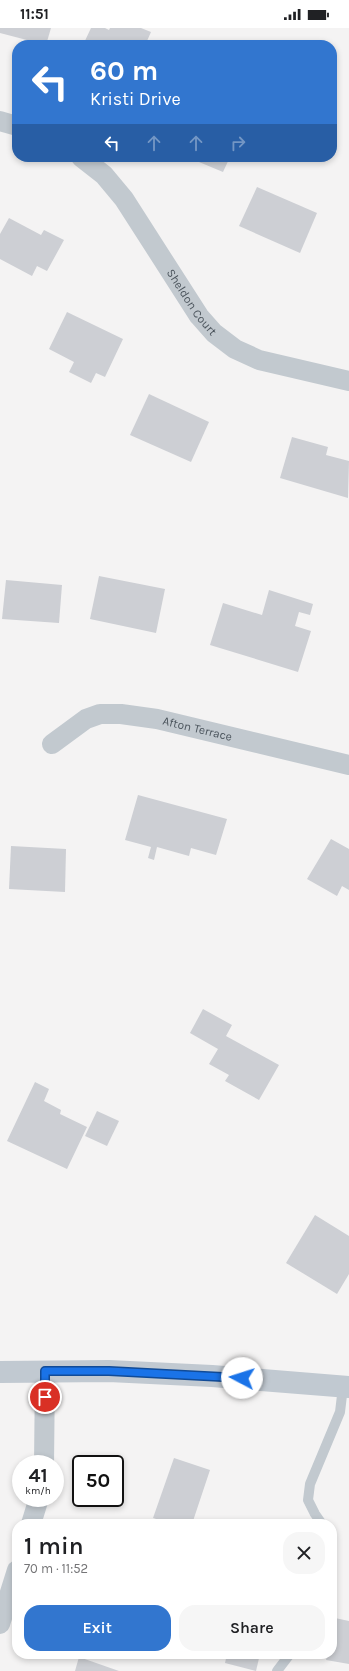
<!DOCTYPE html>
<meta charset="utf-8">
<style>
:root{--surface:#fff;--page:#f6f6f6;--text:#202124;--muted:#757577;--accent:#3276cf}
body{margin:0;font-family:Karla,sans-serif;background:var(--page);color:var(--text);height:100vh;display:flex;flex-direction:column;font-size:15px;white-space:nowrap}
*{box-sizing:border-box;margin:0}
p{font-size:13px;color:var(--muted)}
.icon{flex:none;width:22px;height:22px;fill:none;stroke:currentColor;stroke-width:2;stroke-linecap:round;stroke-linejoin:round}
.map{position:relative;flex:1;overflow:hidden}
.sheet{position:absolute;left:12px;top:1491px;width:325px;height:140px;display:flex;flex-direction:column;background:var(--surface);border-radius:16px;box-shadow:0 2px 6px #0003}
.sheet>*{flex:none}
.guide{position:absolute;left:12px;top:12px;width:325px;height:122px;border-radius:16px;box-shadow:0 2px 6px #0003;background:#3276cf;color:#fff;overflow:hidden}
.speed{position:absolute;left:12px;top:1427px;display:flex;gap:8px;font-size:20px;font-weight:700;text-align:center}
.speed>*{display:grid;place-content:center;width:52px;height:52px;border-radius:50%;background:var(--surface);box-shadow:0 2px 6px #0003;line-height:1}
.speed small{font-size:10px;font-weight:400}
.speed .limit{border:2px solid #111;border-radius:6px;background:#fff;color:#111}
.pin{position:absolute;display:grid;place-items:center;width:34px;height:34px;color:#fff;margin:-17px;border:2px solid #fff;border-radius:50%;box-shadow:0 1px 4px #0007}
.me{position:absolute;width:44px;margin:-22px;rotate:275deg;stroke-linejoin:round;filter:drop-shadow(0 0 3px #0008)}
.turn{display:flex;align-items:center;gap:14px;height:84px;padding:0 12px;font-size:18px}
.turn .icon{width:52px;height:52px;stroke-width:2.5}
.turn b{display:block;font-size:28px;line-height:34px}
.lanes{display:flex;align-items:center;height:38px;padding:0 12px;background:#0003;justify-content:center;gap:20px;direction:ltr}
.lanes .off{opacity:.35}
.round{display:grid;place-items:center;flex:none;width:42px;height:42px;border-radius:16px;background:var(--page)}
.summary{display:flex;align-items:center;justify-content:space-between;height:68px;padding:0 12px}
h1{font-size:24px;font-weight:600;line-height:30px}
.cta{display:flex;gap:8px;margin-top:auto;padding:8px 12px}
.cta a{flex:1;height:46px;border-radius:16px;background:var(--accent);color:#fff;font-size:16px;font-weight:600;line-height:46px;text-align:center}
.cta a+a{background:var(--page);color:var(--text)}
.status{display:flex;justify-content:space-between;align-items:center;height:28px;padding:0 20px;background:var(--surface);direction:ltr}
.status svg{height:11px;fill:currentColor}
.map>svg:first-child{display:block}
.building{fill:#cdcfd4}
.lines{fill:none;stroke-linecap:round;stroke-linejoin:round}
.lane{stroke:#c2c9cf;stroke-width:10}
.street{stroke:#c2c9cf;stroke-width:20}
.secondary{stroke:#c1c9d1;stroke-width:22}
.route-casing{stroke:#114b97;stroke-width:10}
.route{stroke:#1a73e8;stroke-width:7}
.labels{text-anchor:middle;dominant-baseline:central;stroke-width:3;stroke-linejoin:round;paint-order:stroke}
.street-label{font-size:12px;fill:#4c555d;stroke:#fff}
</style>
<div class="status"><b>11:51</b><svg viewBox="0 0 49 12"><path d="M0 12V9h3v3zM5 12V6h3v6zM10 12V3h3v9zM15 12V0h3v12zM26 1h20v11H26zM47 4h2v5h-2z"/></svg></div>
<div class="map">
<svg width="349" height="1643" viewBox="0 0 349 1643">
<rect width="100%" height="100%" fill="#f4f3f3"/>
<g class="building">
<polygon points="0,0 51,0 46,17 0,5"/>
<polygon points="91,0 105,0 109,2 110,0 141,0 151,4 147,13 155,17 83,17"/>
<polygon points="201,129 230,129 223,144 199,134"/>
<polygon points="257,159 317,185 300,225 239,198"/>
<polygon points="9,190 41,207 44,202 64,212 47,243 37,238 32,248 0,231 0,206"/>
<polygon points="67,284 123,311 105,349 96,345 91,355 69,344 74,334 49,321"/>
<polygon points="149,366 209,394 191,434 130,407"/>
<polygon points="292,409 328,419 326,427 349,433 348,470 280,450"/>
<polygon points="99,548 165,561 156,605 90,591"/>
<polygon points="6,552 62,557 59,595 2,591"/>
<polygon points="269,562 313,576 310,587 299,584 295,598 311,603 298,644 210,617 223,575 262,587"/>
<polygon points="138,767 227,791 216,827 191,820 189,828 157,819 154,832 148,830 151,819 125,812"/>
<polygon points="331,811 349,821 349,862 342,858 337,868 307,851"/>
<polygon points="11,818 66,821 65,864 9,861"/>
<polygon points="203,981 232,997 226,1008 279,1037 259,1072 225,1053 229,1047 209,1036 218,1021 190,1005"/>
<polygon points="35,1054 49,1061 44,1073 61,1082 60,1086 87,1099 67,1141 7,1113"/>
<polygon points="97,1083 119,1093 107,1118 85,1108"/>
<polygon points="315,1187 349,1208 349,1246 337,1266 286,1235"/>
<polygon points="174,1430 210,1442 192,1496 172,1496 153,1490"/>
<polygon points="335,1590 349,1593 349,1636 326,1632 328,1626 332,1626 332,1604"/>
<polygon points="227,1626 260,1626 256,1643 225,1635"/>
<polygon points="79,1629 119,1643 75,1643"/>
</g>
<g class="lines">
<g class="lane">
<polyline points="322,1496 315,1486 308,1472 310,1456 340,1384 343,1359"/>
<polyline points="277,1643 290,1626"/>
</g>
<g class="street">
<polyline points="0,93 17,98"/>
<path id="s1" d="M81 129 104 147 124 171 199 288 214 305 235 321 259 332 349 353"/>
<path id="s2" d="M52 716 86 691 100 686H121L157 691 349 737"/>
<polyline points="44,1436 45,1343"/>
<polyline points="31,1496 39,1470"/>
<polyline points="0,1596 17,1542"/>
</g>
<polyline class="secondary" points="0,1344 109,1343 212,1348 349,1359"/>
</g>
<g class="lines">
<g class="route-casing">
<polyline id="route" points="45,1369 45,1343 109,1343 242,1350"/>
</g>
<use href="#route" class="route"/>
</g>
<g class="labels">
<g class="street-label">
<text stroke="none"><textPath href="#s1" startOffset="184">Sheldon Court</textPath></text>
<text stroke="none"><textPath href="#s2" startOffset="156">Afton Terrace</textPath></text>
</g>
</g>
</svg>
<div class="speed"><div>41<small>km/h</small></div><div class="limit">50</div></div>
<div class="pin" style="left:45px;top:1369px;background:#d93025"><svg class="icon" aria-label="arrive" viewBox="0 0 24 24"><path d="M6 21V4h12l-3 4 3 4H6"/></svg></div>
<svg class="me" style="left:242px;top:1350px" viewBox="-20 -20 40 40"><circle r="19" fill="#fff"/><path d="M0-13L10 11 0 6-10 11z" fill="#1a73e8"/></svg>
<div class="guide">
<div class="turn"><svg class="icon" aria-label="left" viewBox="0 0 24 24"><path d="M17 20v-9H6M10 6l-5 5 5 5"/></svg><div><b>60 m</b>Kristi Drive</div></div>
<div class="lanes"><svg class="icon" aria-label="left" viewBox="0 0 24 24"><path d="M17 20v-9H6M10 6l-5 5 5 5"/></svg><svg class="icon off" aria-label="ahead" viewBox="0 0 24 24"><path d="M12 20V5M6 11l6-6 6 6"/></svg><svg class="icon off" aria-label="ahead" viewBox="0 0 24 24"><path d="M12 20V5M6 11l6-6 6 6"/></svg><svg class="icon off" aria-label="right" viewBox="0 0 24 24"><path d="M7 20v-9h11M14 6l5 5-5 5"/></svg></div>
</div>
<section class="sheet">
<div class="summary"><div><h1>1 min</h1><p>70 m · 11:52</p></div><a class="round"><svg class="icon" aria-label="close" viewBox="0 0 24 24"><path d="M6 6l12 12M18 6L6 18"/></svg></a></div>
<div class="cta"><a>Exit</a><a>Share</a></div>
</section>
</div>
